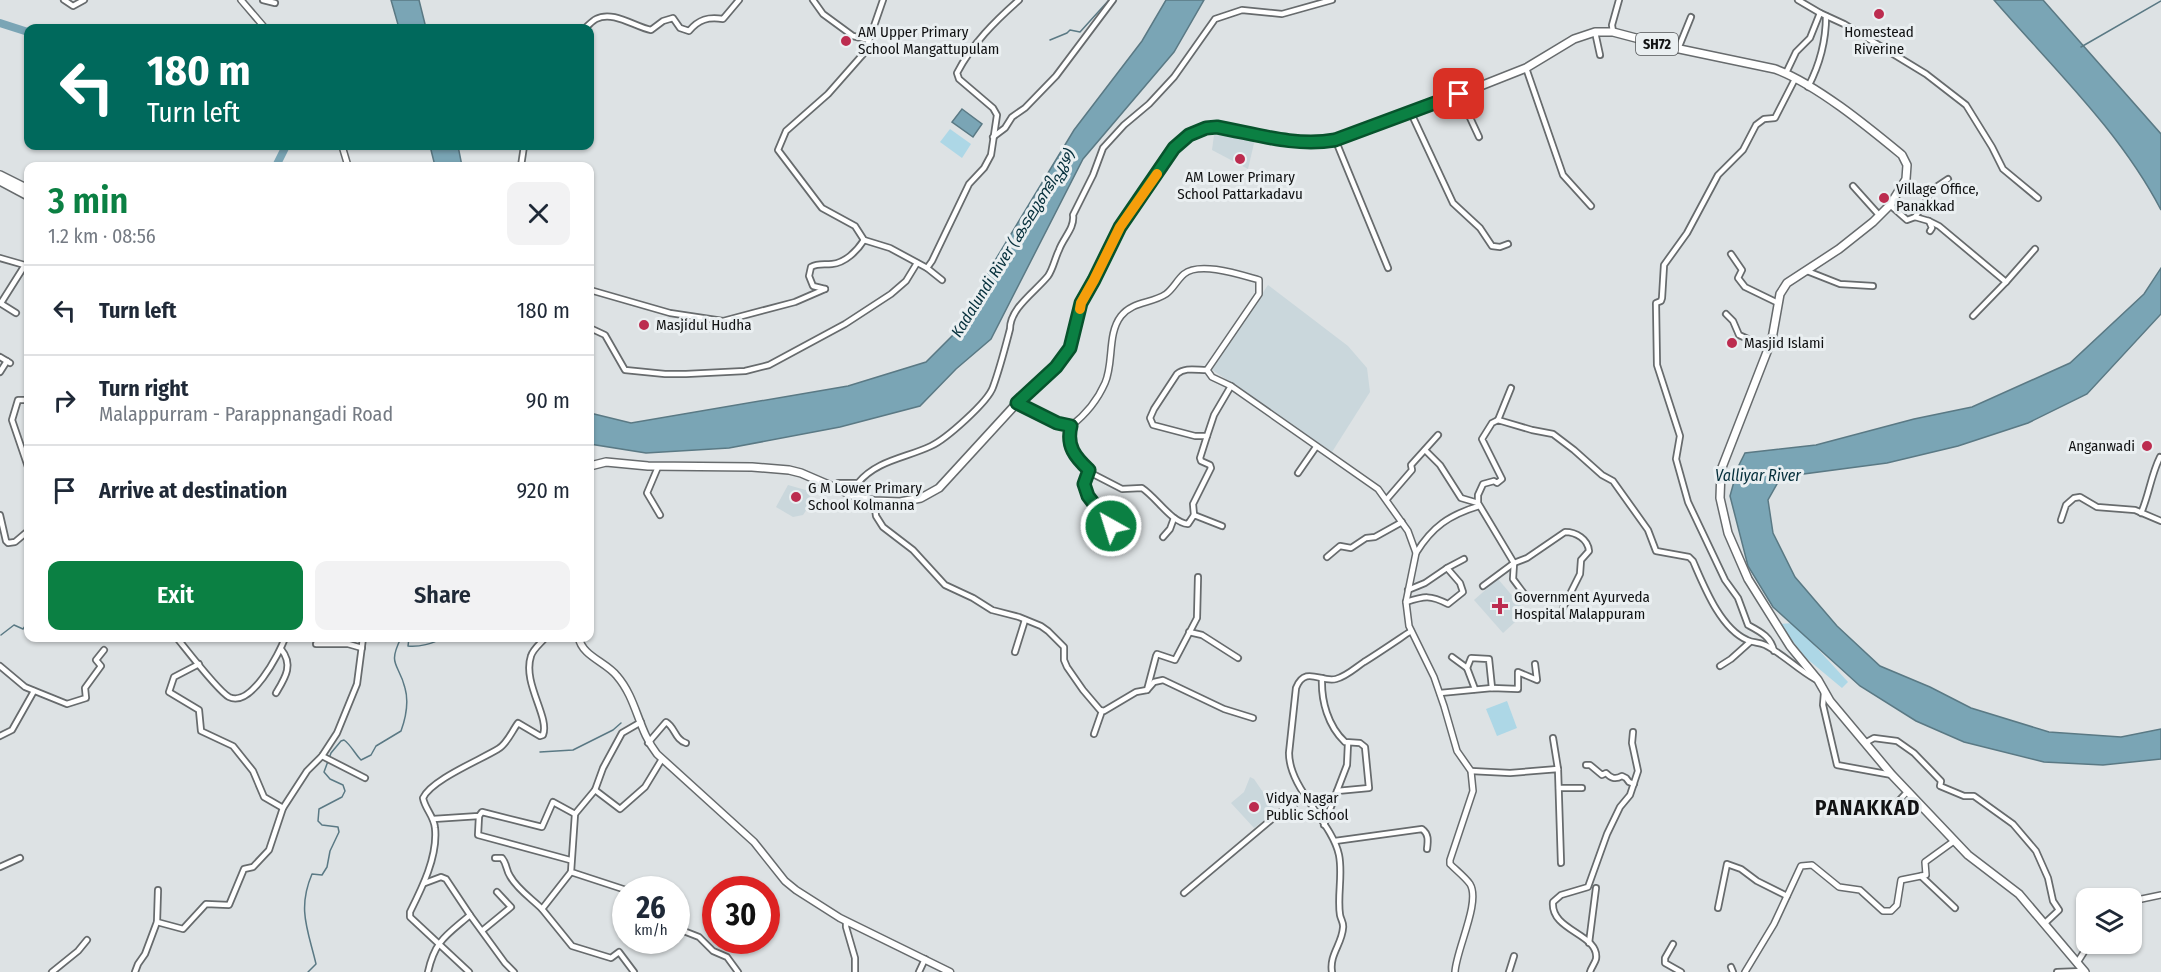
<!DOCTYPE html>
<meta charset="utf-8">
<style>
:root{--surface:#fff;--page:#f2f2f3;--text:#1f2937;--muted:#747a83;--line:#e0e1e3;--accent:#0b8043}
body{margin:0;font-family:"Fira Sans Condensed","Noto Sans Malayalam",sans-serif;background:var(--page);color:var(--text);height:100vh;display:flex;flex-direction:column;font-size:22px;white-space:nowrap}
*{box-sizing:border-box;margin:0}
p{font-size:20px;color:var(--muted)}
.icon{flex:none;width:33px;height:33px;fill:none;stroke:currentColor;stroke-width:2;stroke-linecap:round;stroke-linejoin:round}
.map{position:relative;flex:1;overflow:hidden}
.drawer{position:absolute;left:24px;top:162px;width:570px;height:480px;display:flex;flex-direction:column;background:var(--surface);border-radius:12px;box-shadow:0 2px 4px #0004}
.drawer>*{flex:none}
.top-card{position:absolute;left:24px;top:24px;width:570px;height:126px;border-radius:12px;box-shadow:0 2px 4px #0004;background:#00695c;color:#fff;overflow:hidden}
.fabs{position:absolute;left:2076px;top:888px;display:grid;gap:12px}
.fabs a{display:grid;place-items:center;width:66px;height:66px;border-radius:12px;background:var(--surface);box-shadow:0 2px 4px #0004;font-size:30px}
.speed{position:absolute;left:612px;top:876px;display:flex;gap:12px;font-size:30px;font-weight:700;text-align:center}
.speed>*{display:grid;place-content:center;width:78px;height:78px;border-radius:50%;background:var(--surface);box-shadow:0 2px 4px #0004;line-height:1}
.speed small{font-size:15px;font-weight:400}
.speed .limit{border:9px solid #d22;background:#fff;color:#111}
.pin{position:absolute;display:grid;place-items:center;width:51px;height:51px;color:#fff;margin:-26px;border-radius:12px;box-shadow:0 3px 9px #0006}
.me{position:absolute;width:66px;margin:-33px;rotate:321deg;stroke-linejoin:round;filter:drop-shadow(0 0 4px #0008)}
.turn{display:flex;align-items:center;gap:21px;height:126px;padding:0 24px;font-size:27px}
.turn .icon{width:78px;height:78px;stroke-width:2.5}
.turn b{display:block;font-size:42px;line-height:51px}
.round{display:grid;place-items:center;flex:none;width:63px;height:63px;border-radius:12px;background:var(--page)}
.head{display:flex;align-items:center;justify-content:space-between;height:102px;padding:0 24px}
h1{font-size:36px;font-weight:600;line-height:45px;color:var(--accent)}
.button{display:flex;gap:12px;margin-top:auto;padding:12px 24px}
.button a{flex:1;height:69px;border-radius:12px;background:var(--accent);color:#fff;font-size:24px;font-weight:600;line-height:69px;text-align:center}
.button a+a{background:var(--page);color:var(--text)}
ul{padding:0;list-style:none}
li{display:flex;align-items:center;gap:18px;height:90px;padding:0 24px;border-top:2px solid var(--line)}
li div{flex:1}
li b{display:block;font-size:22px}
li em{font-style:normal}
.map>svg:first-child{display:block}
.built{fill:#cad7dc}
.green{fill:#add7e6}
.water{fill:#7aa5b5;stroke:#5a7984;stroke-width:1.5}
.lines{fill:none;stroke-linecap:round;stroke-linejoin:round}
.stream{stroke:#5a7984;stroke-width:1.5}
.river{stroke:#7aa5b5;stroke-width:8}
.minor-casing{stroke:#676b6d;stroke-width:8}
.tertiary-casing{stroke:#676b6d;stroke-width:8}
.secondary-casing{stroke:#676b6d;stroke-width:9}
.primary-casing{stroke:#676b6d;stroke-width:10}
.minor{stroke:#fff;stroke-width:4.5}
.tertiary{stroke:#fff;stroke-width:5}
.secondary{stroke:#fff;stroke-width:6}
.primary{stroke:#fff;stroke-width:7}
.route-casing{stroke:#07532c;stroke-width:15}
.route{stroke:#0b8043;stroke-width:10}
.slow{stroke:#f59e0b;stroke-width:10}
.poi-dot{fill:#bc2c4f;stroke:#eaeff1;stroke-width:2}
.labels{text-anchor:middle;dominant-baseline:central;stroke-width:6;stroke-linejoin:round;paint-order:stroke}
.shield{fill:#eaeff1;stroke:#525456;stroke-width:1.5}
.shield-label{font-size:14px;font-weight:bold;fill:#111213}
.poi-label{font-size:15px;fill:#111213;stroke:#eaeff1;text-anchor:start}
.water-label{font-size:16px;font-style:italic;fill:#052f3b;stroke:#eaeff1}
.district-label{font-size:21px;font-weight:bold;letter-spacing:1.5px;fill:#111213;stroke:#eaeff1}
</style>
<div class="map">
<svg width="2161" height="972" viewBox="0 0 2161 972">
<rect width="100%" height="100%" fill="#dde2e4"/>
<g class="built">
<polygon points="1214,135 1255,139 1248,169 1212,150"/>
<polygon points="1268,285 1348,346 1367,368 1370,392 1332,452 1211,369"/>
<polygon points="788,485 809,491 811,503 803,515 793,517 776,507"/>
<polygon points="1498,579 1526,612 1503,633 1474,600"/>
<polygon points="1250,777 1254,779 1276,811 1254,828 1231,803 1244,792"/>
</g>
<g class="green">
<polygon points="950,129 971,144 962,158 940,142"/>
<polygon points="1794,623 1848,682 1842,688 1806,658 1779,624"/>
<polygon points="1507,701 1517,728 1497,736 1486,709"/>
</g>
<g class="water">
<polygon points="391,0 419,0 426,28 399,28"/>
<polygon points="1166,0 1204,0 1174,52 1083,159 991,339 956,369 920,406 840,427 729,448 646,453 590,444 590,413 631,423 848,386 926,362 961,327 991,267 1074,130 1142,41"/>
<path d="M1994 0H2043L2161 134V210C2120 131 2052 67 1994 0Z"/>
<polygon points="962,109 982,124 973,137 952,122"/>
<polygon points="430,146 458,146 462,166 435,166"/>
<polygon points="2161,268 2161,314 2087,394 2028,423 1958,446 1887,463 1781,477 1768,500 1773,533 1795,577 1837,626 1880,666 1930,687 1971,708 2049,732 2121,737 2161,729 2161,759 2103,765 2044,762 1964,742 1916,721 1860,686 1773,607 1748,566 1730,496 1738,467 1745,453 1816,445 1914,419 1972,407 2070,363 2144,294"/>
</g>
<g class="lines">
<g class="stream">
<polyline points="1050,40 1067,33 1070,30 1080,32 1109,0"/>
<polyline points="2081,47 2161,1"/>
<polyline points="1,635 14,625 23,629 28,622"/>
<path d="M409 638 408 646C419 647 433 644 442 638"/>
<polyline points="540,752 573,750 613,730 621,723"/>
<path d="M308 972 316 964C308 930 297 909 312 874L322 875 327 867 330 851 339 832 338 827 322 825 318 821 319 809 342 797 345 791 343 785 330 779 324 772 331 753 341 741 344 740C351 745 355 754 361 760L371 755 376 746 401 731C406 717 409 702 405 688 399 663 387 666 401 638"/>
</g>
<g class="river">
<polyline points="0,23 28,32"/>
<polyline points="276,166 286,146"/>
</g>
<g class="minor-casing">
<g id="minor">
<polyline points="64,0 73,6 84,0"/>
<polyline points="263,0 275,3"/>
<polyline points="813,0 823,14 853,36 869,40"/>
<path d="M883 0 865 52 828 94 786 131 778 150 822 208 855 226 864 240 890 248 927 268 932 261 969 184 984 168 991 155 997 115 993 108 959 79 957 73C972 44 995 21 1019 0"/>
<polyline points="1798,0 1820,13"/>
<path d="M585 28C588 26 592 21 596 19 613 10 635 27 651 30L663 21 673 18 680 28 689 31C699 19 708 17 723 19L739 0"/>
<polyline points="1595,32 1600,55"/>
<polyline points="1613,32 1612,25 1619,0"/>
<polyline points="1678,49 1691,17"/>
<polyline points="1526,68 1563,175 1591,206"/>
<polyline points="1786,73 1796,52 1810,38 1820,13 1844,24 1926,74 1966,105 1992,147 2003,169 2038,198"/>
<path d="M1808 87C1820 64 1826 41 1826 16"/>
<polyline points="1459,94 1479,137"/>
<polyline points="1411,113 1453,203 1480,228 1492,246 1500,247 1508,244"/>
<polyline points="993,137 1005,128 1012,117 1025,108 1056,76 1113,0"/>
<polyline points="1335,139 1388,268"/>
<polyline points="521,166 524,146"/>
<polyline points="1853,186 1879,215"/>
<polyline points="1890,205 1907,220 1915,217 1929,221 1932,228 1930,231"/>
<polyline points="1915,217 1936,187 1948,179"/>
<polyline points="1929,221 1939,226 2006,282 1973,316"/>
<polyline points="1731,254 1742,270 1738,278 1745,287 1778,303"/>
<polyline points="0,258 28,266"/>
<polyline points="927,268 942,280"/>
<polyline points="1807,271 1840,284 1873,286"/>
<polyline points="2006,282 2035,249"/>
<path d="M825 289 813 286 809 276 811 267C818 263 824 265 832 264 845 263 857 251 864 240"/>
<polyline points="590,290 670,313 723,321 795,302 825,289"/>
<polyline points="0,303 16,313"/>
<polyline points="1,303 25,265"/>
<polyline points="1726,314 1733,321 1739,335 1768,348"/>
<polyline points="590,328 605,335 625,370 665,374 686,374 745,371 769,365 845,324 891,294 906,281 917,263"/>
<polyline points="0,357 10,363"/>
<path d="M1207 370C1196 370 1185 367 1177 374L1154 409 1150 418 1153 425 1195 436H1207L1214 415 1231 386"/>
<polyline points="0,372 7,361"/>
<polyline points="28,400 18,400 12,420 28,467"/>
<polyline points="1498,420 1511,388"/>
<path d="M1071 426 1068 438 1071 450 1091 473 1122 489 1142 488C1157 498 1172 523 1188 524L1194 515 1222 526"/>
<polyline points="1425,450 1440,465 1461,498 1478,503"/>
<polyline points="658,467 647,493 660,515"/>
<path d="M1089 470C1087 474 1084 480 1084 484 1084 499 1101 516 1111 526L1133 520"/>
<polyline points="1298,473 1316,447"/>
<path d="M835 488 838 483H858C877 460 906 458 931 446 946 439 988 402 993 387 1000 368 1005 348 1010 329 1010 308 1035 292 1048 276 1053 269 1055 258 1059 250 1063 238 1075 228 1073 215L1093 175 1103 148 1124 125 1149 104 1174 77 1215 19 1242 10 1282 14 1332 0"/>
<polyline points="1387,499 1412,470 1411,465 1438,435"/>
<polyline points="874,501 876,516 883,527 913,550 945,585 973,598 992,610 1019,617 1041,626 1048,631 1064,647 1064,660 1067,667 1083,690 1100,710 1104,711 1136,692 1147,690 1154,682 1163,680 1224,709 1253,718"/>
<path d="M2141 513C2149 495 2151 475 2160 457"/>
<polyline points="0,515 6,541 8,543 15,542 28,531"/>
<polyline points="1194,515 1193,504 1211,468 1210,465 1201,461 1200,458 1207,436"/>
<polyline points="2061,520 2066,505 2074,498 2080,497 2097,507 2135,510 2161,521"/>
<polyline points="1111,526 1111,532 1117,540"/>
<polyline points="1163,537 1170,529 1174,518"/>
<path d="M1416 553C1432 527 1449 515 1479 506"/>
<polyline points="1327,557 1340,546 1351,548 1366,538 1375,537 1402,522"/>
<polyline points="1514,563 1513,579 1528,599"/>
<polyline points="1447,568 1464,559"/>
<polyline points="1483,586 1514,563"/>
<path d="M1406 602C1425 596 1430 595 1448 604L1463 592 1460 583 1447 568 1425 583 1408 590"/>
<path d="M1563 608 1580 574 1581 560 1589 551C1588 539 1576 532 1565 532L1527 558 1514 563 1478 503V495L1483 484 1494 481 1497 483 1502 479 1482 439 1492 423 1498 420 1532 430 1553 434 1574 450 1602 475 1613 481 1648 530 1656 551 1689 557 1693 561C1704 586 1720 628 1747 640 1753 643 1759 642 1765 645 1783 654 1797 669 1815 679"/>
<polyline points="1189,632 1202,635 1238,658"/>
<path d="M177 638C186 649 218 691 229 697 251 708 279 654 285 638"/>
<polyline points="316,644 348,644 362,648"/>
<path d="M1774 651C1771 637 1761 632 1748 625L1738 598 1725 580 1688 502 1676 459 1680 436 1657 365 1656 303 1661 301 1662 298 1664 265 1687 233 1718 175 1743 150 1756 125 1764 119 1775 118 1795 79"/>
<polyline points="1015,652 1025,620"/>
<polyline points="1452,657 1467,668"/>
<polyline points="199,664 174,677 169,692 199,710 201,731 233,746 253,771 264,797 283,808"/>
<polyline points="0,666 25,687 67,704 86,698 85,688 101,666 96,660 104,650"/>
<polyline points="1720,666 1731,659 1750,642"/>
<path d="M1322 678C1321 701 1328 726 1345 742L1360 743 1365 747 1369 788 1337 791 1324 825"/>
<polyline points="1475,689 1467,668 1471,658 1489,659 1492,688"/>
<polyline points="1147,690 1156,656 1157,654 1175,660 1197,618 1198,577"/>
<path d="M276 693C285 678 294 665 281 649"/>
<polyline points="1440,693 1492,688 1518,689 1518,672 1537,680 1535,664"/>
<polyline points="1824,693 1823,705 1837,765 1892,775"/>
<polyline points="1094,734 1102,711"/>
<polyline points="0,736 12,730 34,691"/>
<polyline points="1553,738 1558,769"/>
<path d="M648 743 666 722C675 727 675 740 686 743"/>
<polyline points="1865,743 1874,738 1897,741 1914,753 1941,781 1940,786 1964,796 1974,796 2013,824 2036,851 2048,878 2053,901 2059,910 2044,924"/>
<polyline points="322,756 365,778"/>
<path d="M1586 765H1590L1602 775 1606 773C1611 778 1615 780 1622 776L1626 778 1629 782 1634 784"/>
<polyline points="1471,771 1510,773 1558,769 1561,863"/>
<polyline points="1559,788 1582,788"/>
<polyline points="595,790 620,809 645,787 662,759"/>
<polyline points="1337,791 1347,765 1348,743"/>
<polyline points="1893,807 1908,791"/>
<polyline points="575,814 571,872 626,890"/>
<polyline points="479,816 478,835 570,860"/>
<polyline points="433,819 479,816 482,812 542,827 553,802 575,814 595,790 603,768 622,733 641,722"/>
<path d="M1335 841 1422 829C1429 834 1428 841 1427 849"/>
<path d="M495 858H502C507 864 506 870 510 876 517 889 532 899 542 909L571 872"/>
<polyline points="0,867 20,858"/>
<polyline points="1921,876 1955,908"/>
<polyline points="425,883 441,877 446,879 470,915"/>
<polyline points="158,890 157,922 183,929 206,904 229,905 244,869 253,867 269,850 283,808 307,771 322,756 337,733 357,684 363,638"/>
<polyline points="1184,893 1278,814 1305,797"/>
<polyline points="1718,908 1727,864 1741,869 1757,881 1787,896"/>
<polyline points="542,909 572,946 611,958 619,952 634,972"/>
<polyline points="846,922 846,927 855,958 855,972"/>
<polyline points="676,928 699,937 713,951 727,957 738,972"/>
<polyline points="483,930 511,907 497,892"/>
<polyline points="1589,943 1596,888"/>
<polyline points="1673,944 1665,958 1665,963 1681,972"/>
<polyline points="1731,967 1733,972"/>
<polyline points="52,972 78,951 87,940"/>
<polyline points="135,972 138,964 145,954 157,922"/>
<path d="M428 972C435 940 447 935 470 915L505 963 514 972"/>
<path d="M469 972 410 917V912C422 888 438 856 435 828 434 816 425 809 423 798 431 780 480 760 498 749 507 744 512 731 518 723L540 736 543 735C550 717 522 683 531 656 533 649 541 643 545 638"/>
<polyline points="919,972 925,959"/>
<path d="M1332 972C1329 955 1342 944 1343 928 1344 923 1341 920 1340 915 1337 896 1343 875 1339 855 1332 822 1289 789 1289 753L1296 688C1305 665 1321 683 1336 679 1347 676 1355 668 1364 662 1380 652 1396 641 1411 631"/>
<polyline points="1509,972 1514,956"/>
<path d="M1590 972C1591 968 1595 963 1596 959 1600 934 1550 931 1553 902L1561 895 1588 887 1607 834 1620 807 1630 795 1638 771 1632 743 1633 732"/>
<polyline points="2057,972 2084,971"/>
</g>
</g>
<g class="tertiary-casing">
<g id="tertiary">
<polyline points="241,0 265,28"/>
<polyline points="342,146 348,166"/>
<path d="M1017 403 1057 423 1071 426C1085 415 1098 399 1105 383 1114 363 1107 334 1121 316 1133 301 1151 304 1166 294 1173 289 1177 280 1184 274 1200 261 1241 275 1259 280V294L1207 370 1212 377 1231 386 1378 489 1408 531 1416 553 1406 602 1409 626 1434 677 1444 706 1457 751 1471 771 1473 791 1450 860V864C1456 870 1465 877 1470 884 1481 902 1456 950 1455 972"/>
<polyline points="2132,901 2161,895"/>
<polyline points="2077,963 2089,944"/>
<polyline points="1745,972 1774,924 1801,866 1812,865 1839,887 1860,890 1883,911 1891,911 1897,905 1901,880 1926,875 1925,862 1954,841"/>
</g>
</g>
<g class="secondary-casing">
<path id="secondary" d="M579 638C582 656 606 662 617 676 637 699 638 730 657 754L754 842 785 881 796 890 840 918 950 972"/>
</g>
<g class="primary-casing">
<g id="primary">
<polyline points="0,175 28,189"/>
<polyline points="0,181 28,196"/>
<path d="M590 466 606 462 648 466 752 467 789 470 801 473 859 498 874 501 900 502 921 498 939 488 1017 403 1055 367 1070 348 1081 303 1094 280 1120 227 1174 148 1189 135 1206 128 1217 127 1288 141 1314 143 1335 139 1445 100 1526 68 1574 39 1595 32H1613L1670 47 1775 69C1816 84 1868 127 1902 155L1907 165 1906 179 1890 205 1873 222 1839 249 1787 283 1780 294 1772 339 1721 470 1720 498 1728 533 1748 579 1790 646 1818 680 1830 701 1892 775 1968 855 2019 894 2085 972"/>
</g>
</g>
<use href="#minor" class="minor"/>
<use href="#tertiary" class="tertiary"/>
<use href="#secondary" class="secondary"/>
<use href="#primary" class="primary"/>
</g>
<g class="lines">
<g class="route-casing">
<path id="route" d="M1111 526 1088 496 1084 484 1089 470C1075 457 1066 446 1071 426L1057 423 1017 403 1056 367 1070 348 1081 303 1094 280 1120 227 1174 148 1189 135 1206 128 1217 127C1256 134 1295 147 1335 140L1459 94"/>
</g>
<use href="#route" class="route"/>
<polyline class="slow" points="1080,309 1081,303 1094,280 1120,227 1157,174"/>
</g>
<g class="poi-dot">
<circle cx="1879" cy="14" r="6"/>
<circle cx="846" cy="41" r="6"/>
<circle cx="1240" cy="159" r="6"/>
<circle cx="1884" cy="198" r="6"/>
<circle cx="644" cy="325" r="6"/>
<circle cx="1732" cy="343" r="6"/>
<circle cx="2147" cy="446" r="6"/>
<circle cx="796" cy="497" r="6"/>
<path d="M1497 597h6v6h6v6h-6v6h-6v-6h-6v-6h6z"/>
<circle cx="1254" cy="807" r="6"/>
</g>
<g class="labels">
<rect class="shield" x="1636" y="33" width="42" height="22" rx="4.5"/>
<g class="shield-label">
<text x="1657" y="44">SH72</text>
</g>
<g class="poi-label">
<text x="858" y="32">AM Upper Primary<tspan x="858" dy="17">School Mangattupulam</tspan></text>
<text x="1879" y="32" text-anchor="middle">Homestead<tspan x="1879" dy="17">Riverine</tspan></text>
<text x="1240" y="177" text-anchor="middle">AM Lower Primary<tspan x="1240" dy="17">School Pattarkadavu</tspan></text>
<text x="1896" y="189">Village Office,<tspan x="1896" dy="17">Panakkad</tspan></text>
<text x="656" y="325">Masjidul Hudha</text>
<text x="1744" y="343">Masjid Islami</text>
<text x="2135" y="446" text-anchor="end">Anganwadi</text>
<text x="808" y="488">G M Lower Primary<tspan x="808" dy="17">School Kolmanna</tspan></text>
<text x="1514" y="597">Government Ayurveda<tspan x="1514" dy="17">Hospital Malappuram</tspan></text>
<text x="1266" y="798">Vidya Nagar<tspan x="1266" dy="17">Public School</tspan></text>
</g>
<g class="water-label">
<text transform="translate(1013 243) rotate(-58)">Kadalundi River (കടലുണ്ടിപ്പുഴ)</text>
<text x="1758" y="475">Valliyar River</text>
</g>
<g class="district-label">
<text x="1868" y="808">PANAKKAD</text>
</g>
</g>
</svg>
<div class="fabs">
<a><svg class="icon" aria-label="layers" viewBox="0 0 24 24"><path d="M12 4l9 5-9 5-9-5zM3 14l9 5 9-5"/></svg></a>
</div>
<div class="speed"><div>26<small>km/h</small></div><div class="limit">30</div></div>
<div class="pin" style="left:1459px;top:94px;background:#d93025"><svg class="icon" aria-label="arrive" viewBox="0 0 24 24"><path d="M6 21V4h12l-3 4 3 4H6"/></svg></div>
<svg class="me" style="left:1111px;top:526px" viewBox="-20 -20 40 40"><circle r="17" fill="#0b8043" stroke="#fff" stroke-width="3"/><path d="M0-11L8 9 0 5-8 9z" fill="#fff"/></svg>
<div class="top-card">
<div class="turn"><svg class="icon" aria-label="left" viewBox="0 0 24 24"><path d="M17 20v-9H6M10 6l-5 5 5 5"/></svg><div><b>180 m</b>Turn left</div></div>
</div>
<section class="drawer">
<div class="head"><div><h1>3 min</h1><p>1.2 km · 08:56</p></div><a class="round"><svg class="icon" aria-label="close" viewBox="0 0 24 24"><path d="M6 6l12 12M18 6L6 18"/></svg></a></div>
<ul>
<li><svg class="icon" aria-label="left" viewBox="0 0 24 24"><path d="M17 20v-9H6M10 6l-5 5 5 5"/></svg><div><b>Turn left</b></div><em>180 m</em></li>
<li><svg class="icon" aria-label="right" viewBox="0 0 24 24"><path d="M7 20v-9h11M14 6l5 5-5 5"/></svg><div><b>Turn right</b><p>Malappurram - Parappnangadi Road</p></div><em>90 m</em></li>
<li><svg class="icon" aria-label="arrive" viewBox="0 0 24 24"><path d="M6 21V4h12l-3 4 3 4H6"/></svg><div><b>Arrive at destination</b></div><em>920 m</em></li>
</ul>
<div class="button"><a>Exit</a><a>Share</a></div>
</section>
</div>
